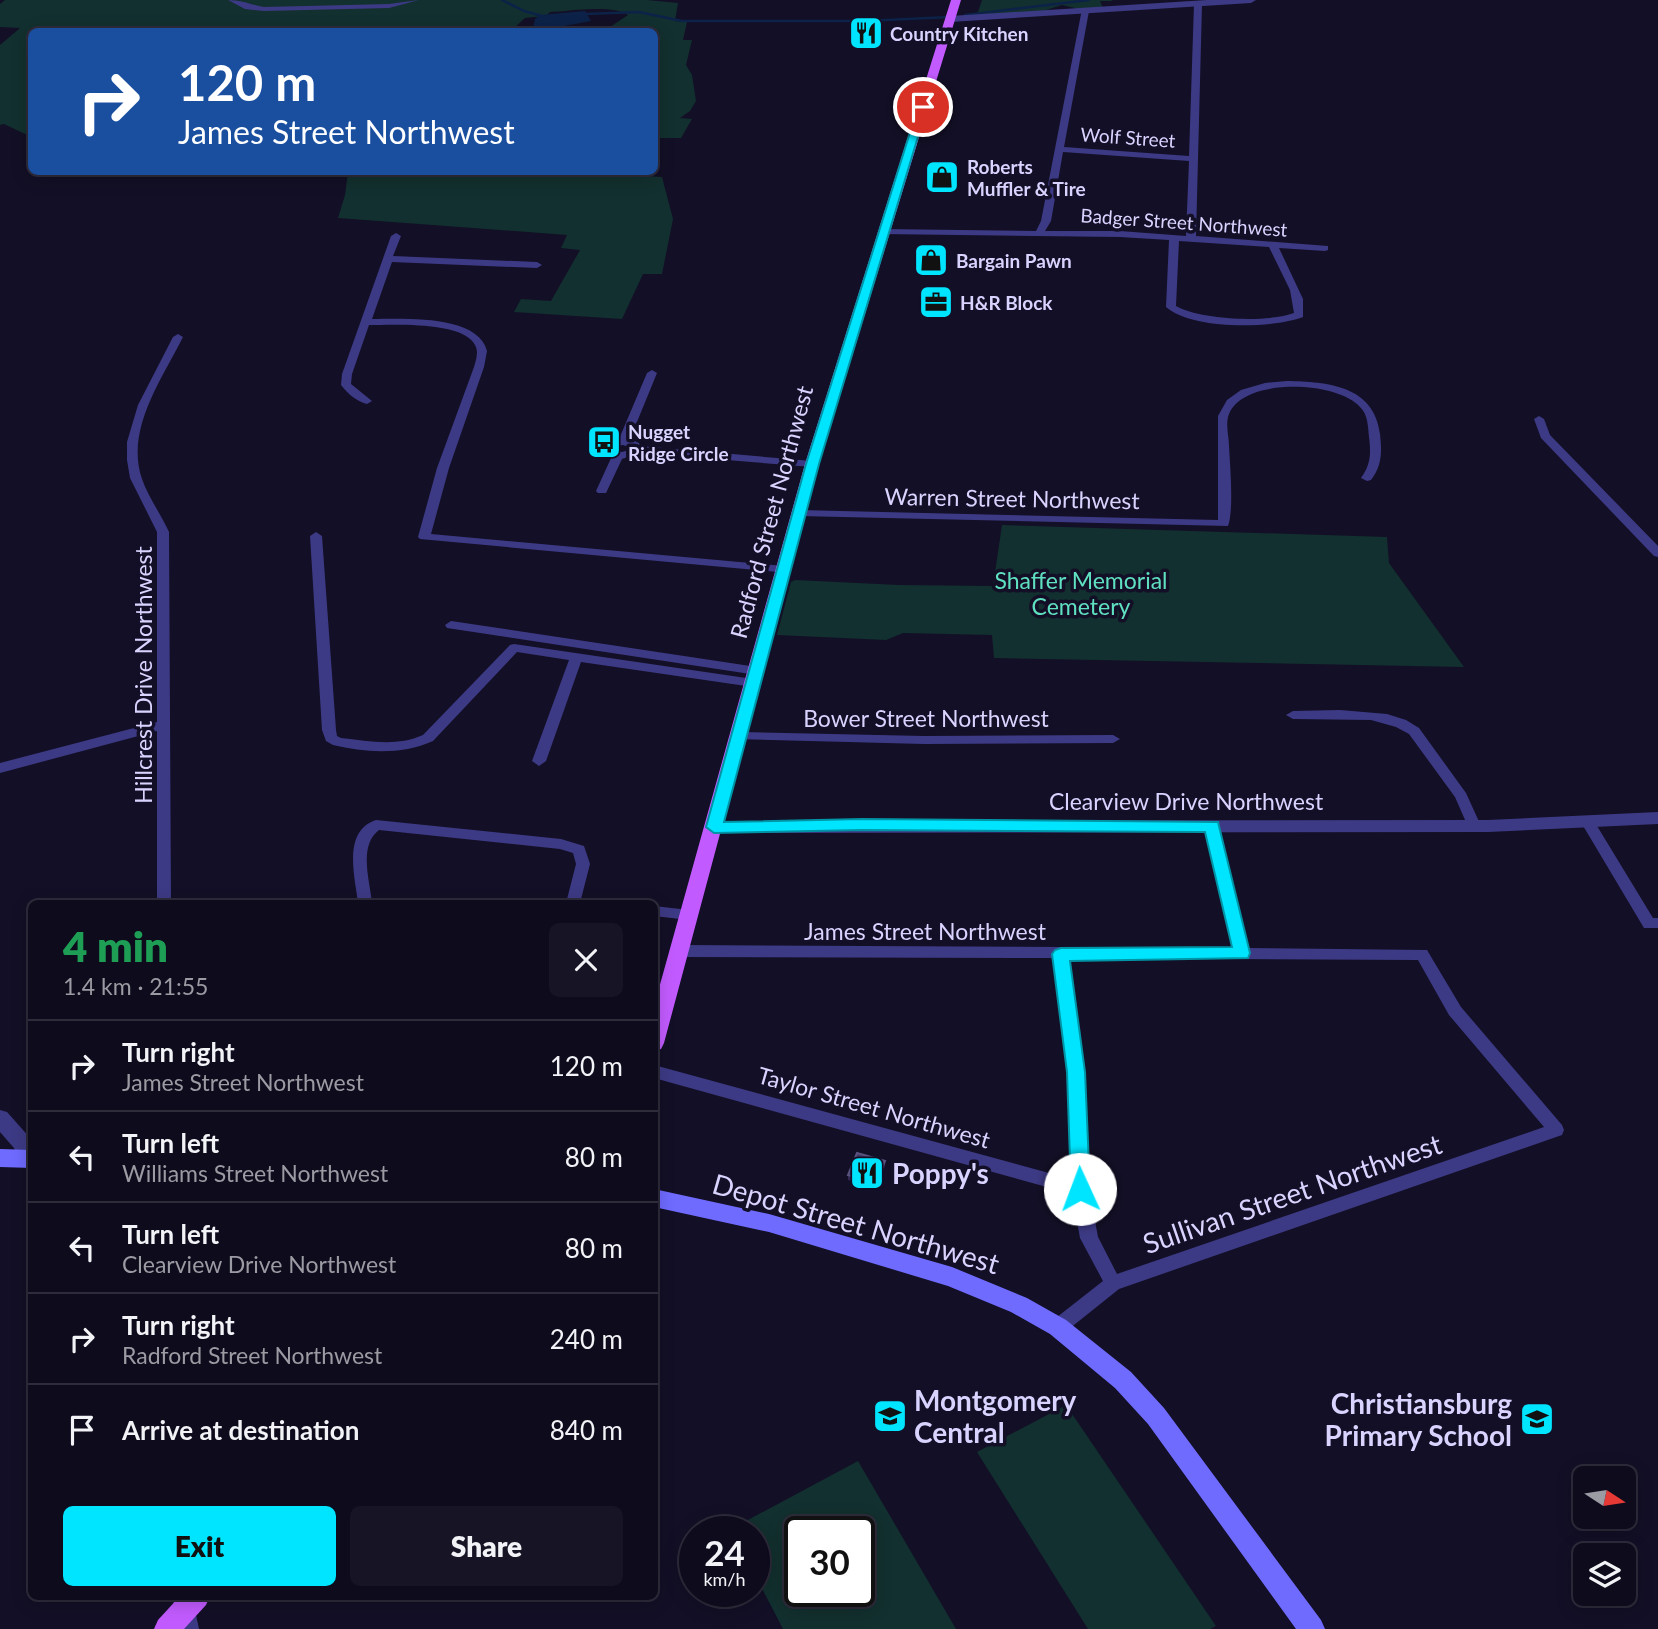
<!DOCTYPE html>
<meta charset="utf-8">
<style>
:root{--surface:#0e0b1c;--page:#171425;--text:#f1f3f6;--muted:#9b9ba3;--line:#2e2b3b;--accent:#00e5ff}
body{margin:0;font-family:Lato,sans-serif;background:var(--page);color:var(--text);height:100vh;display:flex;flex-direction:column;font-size:26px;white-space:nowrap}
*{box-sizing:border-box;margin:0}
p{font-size:23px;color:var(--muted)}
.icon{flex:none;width:38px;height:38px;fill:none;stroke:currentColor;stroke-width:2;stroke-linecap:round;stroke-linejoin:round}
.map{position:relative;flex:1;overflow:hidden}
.panel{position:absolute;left:28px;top:900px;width:630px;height:700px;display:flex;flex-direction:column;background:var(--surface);border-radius:10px;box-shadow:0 4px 18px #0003,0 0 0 2px var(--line)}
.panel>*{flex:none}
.top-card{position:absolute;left:28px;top:28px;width:630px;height:147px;border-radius:10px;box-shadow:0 4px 18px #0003,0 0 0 2px var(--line);background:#1a4fa0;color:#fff;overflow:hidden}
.needle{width:46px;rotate:102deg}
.tools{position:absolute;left:1573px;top:1466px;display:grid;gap:14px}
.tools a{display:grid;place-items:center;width:63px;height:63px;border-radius:10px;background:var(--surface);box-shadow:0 4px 18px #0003,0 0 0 2px var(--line);font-size:35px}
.speed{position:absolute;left:679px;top:1516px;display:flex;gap:14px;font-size:35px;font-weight:700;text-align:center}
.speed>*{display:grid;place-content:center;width:91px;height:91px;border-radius:50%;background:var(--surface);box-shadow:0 4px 18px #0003,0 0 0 2px var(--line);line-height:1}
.speed small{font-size:18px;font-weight:400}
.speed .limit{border:4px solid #111;border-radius:10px;background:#fff;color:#111}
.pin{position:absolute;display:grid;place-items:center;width:60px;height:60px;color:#fff;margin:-30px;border:4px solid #fff;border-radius:50%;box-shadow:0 2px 7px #0007}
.me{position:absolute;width:77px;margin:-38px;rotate:358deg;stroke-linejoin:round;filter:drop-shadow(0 0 5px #0008)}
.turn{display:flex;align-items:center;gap:24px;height:147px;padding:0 35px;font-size:32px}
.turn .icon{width:91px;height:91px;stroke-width:2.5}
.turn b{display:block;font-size:49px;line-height:60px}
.round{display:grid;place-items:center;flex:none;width:74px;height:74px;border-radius:10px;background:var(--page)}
.summary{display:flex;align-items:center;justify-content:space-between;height:119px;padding:0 35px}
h1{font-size:42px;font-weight:800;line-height:52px;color:#1e9e55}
.action{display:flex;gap:14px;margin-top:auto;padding:14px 35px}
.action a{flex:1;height:80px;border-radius:10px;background:var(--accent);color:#111;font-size:28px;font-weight:800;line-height:80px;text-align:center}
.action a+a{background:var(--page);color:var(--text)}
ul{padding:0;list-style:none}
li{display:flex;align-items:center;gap:21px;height:91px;padding:0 35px;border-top:2px solid var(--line)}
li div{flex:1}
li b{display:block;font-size:26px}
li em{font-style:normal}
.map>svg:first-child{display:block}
.green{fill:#12302f;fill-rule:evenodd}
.water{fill:#0c2248}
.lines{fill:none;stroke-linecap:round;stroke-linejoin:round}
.stream{stroke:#0c2248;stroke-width:2.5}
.minor{fill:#3d3a85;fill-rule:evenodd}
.tertiary{fill:#3d3a85;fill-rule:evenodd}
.secondary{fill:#6f6bff;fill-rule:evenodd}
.primary{fill:#c25bff;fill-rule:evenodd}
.wall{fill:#312854}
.shaded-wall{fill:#1d163a}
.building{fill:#433a66;stroke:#5a527e;stroke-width:2}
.route{fill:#00e5ff;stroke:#0095a6;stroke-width:2}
.labels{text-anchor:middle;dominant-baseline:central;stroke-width:7;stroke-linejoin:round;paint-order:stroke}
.far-poi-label{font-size:19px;font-weight:bold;fill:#d9d4ff;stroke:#130f26;text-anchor:start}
.far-street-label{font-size:19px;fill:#d9d4ff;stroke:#130f26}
.street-label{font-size:23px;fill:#d9d4ff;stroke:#130f26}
.park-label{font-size:23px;fill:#5fe0c0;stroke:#130f26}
.near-poi-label{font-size:28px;font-weight:bold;fill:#d9d4ff;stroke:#130f26;text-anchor:start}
.near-street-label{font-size:28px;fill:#d9d4ff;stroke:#130f26}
</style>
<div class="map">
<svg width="1658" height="1629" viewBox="0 0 1658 1629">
<rect width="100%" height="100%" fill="#130f26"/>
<g class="green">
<path d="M5 0H647L678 3 675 21 687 22 683 40H692L686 65 692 75 696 101 690 111 680 118 692 119 681 138H655L654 32 586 31 610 27 628 15C613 4 570 11 550 12L546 16 525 18 510 32H32L31 132 25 134 4 124 0 125V45L20 28 0 27V4Z"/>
<polygon points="982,0 1111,0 1113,1 1100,1 1103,8 1079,9 1062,5 1040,12 982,15 978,12"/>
<polygon points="348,172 608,172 607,174 662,177 673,219 662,274 643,274 622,319 514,312 521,299 551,301 580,250 561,248 567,235 338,218 345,195"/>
<polygon points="1002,525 1387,537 1389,563 1464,667 994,658 992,635 903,633 886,640 777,635 791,582 795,580 899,585 993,586"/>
<polygon points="1066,1405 1216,1626 1210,1629 1088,1629 977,1452"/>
<path d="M858 1461 956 1629H783L754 1573V1531H733L731 1529ZM800 1531H859V1591H800Z"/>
</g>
<polygon class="water" points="585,11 591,21 538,31 533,28 535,19 540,15"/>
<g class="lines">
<g class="stream">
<polyline points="502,0 524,11 546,17"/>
<polyline points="585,14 639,12 682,21 864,21 950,17"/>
<polyline points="965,15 1089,0"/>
</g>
<g class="minor">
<path d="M228 0C241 0 252 5 264 7L389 4 419 0 389 8 264 11 245 9Z"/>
<path d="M1198 2 1202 4 1196 236 1328 246V250L1325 251 1279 248 1303 299V317C1271 329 1192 330 1166 307L1169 240 1120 237 880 234 878 232 883 229 1036 231 1041 221 1082 9 1089 11 1064 147 1189 156 1194 4ZM1063 152 1189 161 1186 236 1120 231H1045L1051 221ZM1179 241 1269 247 1290 290 1294 313C1267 323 1200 320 1176 306Z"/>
<path d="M396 233 401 236 393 256 537 262 542 265 537 268 392 262 372 319C402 319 478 314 487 351L484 367 449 468 431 534 784 566 788 567 790 570 788 573 420 539 418 537 437 468 474 367C476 360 479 352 475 345 463 321 394 325 369 325L352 374 351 384 372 401 367 404C356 401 348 394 341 385L342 374 391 236Z"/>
<path d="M178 334 183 337C162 379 125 430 142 479 148 497 161 514 169 532L171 903H157V731L0 773V763L157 722V532L130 478 127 460V442L138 405 173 337Z"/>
<path d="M652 370 657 373 630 439 639 443 640 446 812 461 818 464 812 467 639 453 622 459 606 493H598L596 491 612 456 603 451 609 442 619 439 647 373ZM623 445 629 447V450L622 452 615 450 617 446Z"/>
<path d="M1287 381C1327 382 1374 385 1380 434 1382 453 1382 465 1371 480L1367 481 1361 478C1371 464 1371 453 1369 437 1368 427 1368 414 1360 407 1337 381 1244 377 1229 414 1225 424 1229 436 1229 446 1230 465 1234 510 1228 526L799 516 793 513 799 510 1218 520V416L1227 400 1241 390 1265 383Z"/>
<polygon points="1539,416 1544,419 1550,435 1658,546 1658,557 1654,556 1541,438 1534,419"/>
<path d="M316 532 322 536 336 730 337 736 341 738C369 741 396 747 423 735L510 645 514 644 753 679 759 683 753 687 581 662 546 761 539 766 532 761 569 660 517 652 433 741C402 755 366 753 333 745L326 741 322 730 310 536Z"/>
<polygon points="451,621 757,667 763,671 757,675 447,628 445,625"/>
<polygon points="1340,710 1387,714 1406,720 1419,728 1466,793 1481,826 1479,829 1469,829 1455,797 1409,734 1396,727 1371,720 1293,719 1286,715 1293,711"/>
<polygon points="739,732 924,736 1113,735 1120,739 1113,743 924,744 734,739 732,736"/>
<polygon points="1589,819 1594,821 1653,918 1658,918 1658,928 1644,928 1582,824"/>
<path d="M376 820 561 839 584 846 590 864 580 903H566L576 864 573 853 560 849 379 830C358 846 370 881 372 903H358C355 877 342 831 376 820Z"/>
<path d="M1212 821 1219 826 1248 948 1427 950 1461 1007 1562 1125 1564 1130 1562 1135 1119 1289 1064 1333 1058 1335 1052 1333 1049 1327 1052 1321 1103 1281 1080 1238 1072 1194 654 1078V1065L1071 1179 1068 1072 1054 958 680 957 675 955 672 951 675 947 680 945 1233 948 1205 826ZM1069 958 1418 960 1449 1015 1544 1127 1117 1274 1098 1237 1089 1189 1084 1072Z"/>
<polygon points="654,906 689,910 694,911 696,915 694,919 689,920 654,916"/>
<polygon points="172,1596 192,1596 199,1629 179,1629"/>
</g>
<g class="tertiary">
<polygon points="1207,0 1256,0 1251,3 950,22 945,19 950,16"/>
<polygon points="1658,812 1658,824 1488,832 714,833 705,827 714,821 1488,820"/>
<polygon points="0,1110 7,1112 31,1139 32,1166 20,1165 14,1148 0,1132"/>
</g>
<g class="secondary">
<polygon points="0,1149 32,1150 32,1168 0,1167"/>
<polygon points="654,1189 769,1214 952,1267 1027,1298 1066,1320 1131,1372 1164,1408 1321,1620 1325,1629 1296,1629 1148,1424 1115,1388 1050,1334 1011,1312 948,1286 769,1232 654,1207"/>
</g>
<g class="primary">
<polygon points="951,0 961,0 819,464 664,1043 661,1049 654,1051 654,1006 805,464"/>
<polygon points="180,1596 210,1596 206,1605 184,1629 154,1629 158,1620"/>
</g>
</g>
<polygon class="wall" points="885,1166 877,1188 848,1180 848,1175"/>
<polygon class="shaded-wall" points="885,1161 885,1166 877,1188 877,1183"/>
<polygon class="building" points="857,1153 885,1161 877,1183 848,1175"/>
<polygon class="route" points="923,104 927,107 819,464 724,822 862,819 1218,822 1250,953 1248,958 1070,961 1085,1072 1090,1189 1087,1195 1080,1197 1073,1195 1071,1189 1067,1072 1052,954 1055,950 1061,948 1232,947 1205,832 862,830 714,833 706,827 806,464 918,107"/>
<defs>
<g id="restaurant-square" transform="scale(1.75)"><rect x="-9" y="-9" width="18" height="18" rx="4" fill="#00e5ff" stroke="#130f26"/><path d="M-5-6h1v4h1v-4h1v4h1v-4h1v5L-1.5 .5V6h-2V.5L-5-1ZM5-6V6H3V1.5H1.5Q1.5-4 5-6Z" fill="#111"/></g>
<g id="shop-square" transform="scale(1.75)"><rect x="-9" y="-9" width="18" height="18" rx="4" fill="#00e5ff" stroke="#130f26"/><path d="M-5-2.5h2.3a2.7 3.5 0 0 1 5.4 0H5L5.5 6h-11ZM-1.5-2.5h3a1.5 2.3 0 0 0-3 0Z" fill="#111"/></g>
<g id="office-square" transform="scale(1.75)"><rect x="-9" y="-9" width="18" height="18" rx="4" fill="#00e5ff" stroke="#130f26"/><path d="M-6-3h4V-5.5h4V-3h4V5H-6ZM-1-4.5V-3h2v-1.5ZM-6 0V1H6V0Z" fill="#111"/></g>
<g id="bus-square" transform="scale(1.75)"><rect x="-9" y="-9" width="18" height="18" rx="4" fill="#00e5ff" stroke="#130f26"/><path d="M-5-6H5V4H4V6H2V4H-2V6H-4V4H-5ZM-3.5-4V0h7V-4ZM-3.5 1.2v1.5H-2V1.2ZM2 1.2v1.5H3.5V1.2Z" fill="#111"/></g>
<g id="school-square" transform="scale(1.75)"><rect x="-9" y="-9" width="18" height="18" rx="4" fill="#00e5ff" stroke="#130f26"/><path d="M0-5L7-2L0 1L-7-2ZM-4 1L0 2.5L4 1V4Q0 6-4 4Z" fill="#111"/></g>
</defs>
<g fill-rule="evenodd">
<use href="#restaurant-square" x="866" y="33"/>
<use href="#shop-square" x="942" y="177"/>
<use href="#shop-square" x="931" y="260"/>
<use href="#office-square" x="936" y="302"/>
<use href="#bus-square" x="604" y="442"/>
<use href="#restaurant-square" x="867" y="1173"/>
<use href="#school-square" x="890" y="1416"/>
<use href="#school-square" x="1537" y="1419"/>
</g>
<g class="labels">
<g class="far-poi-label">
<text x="890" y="33">Country Kitchen</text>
<text x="967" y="166">Roberts<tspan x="967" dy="22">Muffler &amp; Tire</tspan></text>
<text x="956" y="260">Bargain Pawn</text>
<text x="960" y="302">H&amp;R Block</text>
<text x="628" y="431">Nugget<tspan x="628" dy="22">Ridge Circle</tspan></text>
</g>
<g class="far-street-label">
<text transform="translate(1128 137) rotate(4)">Wolf Street</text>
<text transform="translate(1184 222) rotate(4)">Badger Street Northwest</text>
</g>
<g class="street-label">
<text transform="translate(1012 498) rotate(1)">Warren Street Northwest</text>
<text transform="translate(771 512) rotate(-75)">Radford Street Northwest</text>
<text transform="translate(143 675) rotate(-90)">Hillcrest Drive Northwest</text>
<text x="926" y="718">Bower Street Northwest</text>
<text x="1186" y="801">Clearview Drive Northwest</text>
<text x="925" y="931">James Street Northwest</text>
<text transform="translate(874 1107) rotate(16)">Taylor Street Northwest</text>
</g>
<g class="park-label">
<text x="1081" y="580">Shaffer Memorial<tspan x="1081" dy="26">Cemetery</tspan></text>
</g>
<g class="near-poi-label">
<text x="892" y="1173">Poppy's</text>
<text x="914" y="1400">Montgomery<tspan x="914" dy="32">Central</tspan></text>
<text x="1512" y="1403" text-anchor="end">Christiansburg<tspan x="1512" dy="32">Primary School</tspan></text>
</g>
<g class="near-street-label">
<text transform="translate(1292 1193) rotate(-19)">Sullivan Street Northwest</text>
<text transform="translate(856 1223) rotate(16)">Depot Street Northwest</text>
</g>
</g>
</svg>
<div class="tools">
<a><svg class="needle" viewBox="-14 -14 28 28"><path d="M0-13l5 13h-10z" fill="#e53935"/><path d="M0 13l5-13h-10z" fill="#9b9ba3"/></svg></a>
<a><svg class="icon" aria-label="layers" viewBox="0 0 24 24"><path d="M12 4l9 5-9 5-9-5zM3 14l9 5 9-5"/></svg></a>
</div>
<div class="speed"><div>24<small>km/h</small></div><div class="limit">30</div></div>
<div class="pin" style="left:923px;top:107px;background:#d93025"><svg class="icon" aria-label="arrive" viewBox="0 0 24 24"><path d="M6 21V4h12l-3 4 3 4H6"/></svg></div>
<svg class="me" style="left:1080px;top:1189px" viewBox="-20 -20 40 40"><circle r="19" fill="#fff"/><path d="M0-13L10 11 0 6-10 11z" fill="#00e5ff"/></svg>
<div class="top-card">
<div class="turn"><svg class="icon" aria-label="right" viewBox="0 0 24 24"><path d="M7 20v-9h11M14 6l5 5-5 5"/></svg><div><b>120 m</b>James Street Northwest</div></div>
</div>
<section class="panel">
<div class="summary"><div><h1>4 min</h1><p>1.4 km · 21:55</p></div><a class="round"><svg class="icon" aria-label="close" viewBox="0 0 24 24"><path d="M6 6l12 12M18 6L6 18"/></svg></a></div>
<ul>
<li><svg class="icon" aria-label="right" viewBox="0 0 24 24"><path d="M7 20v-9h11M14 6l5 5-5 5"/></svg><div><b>Turn right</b><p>James Street Northwest</p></div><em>120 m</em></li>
<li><svg class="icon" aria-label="left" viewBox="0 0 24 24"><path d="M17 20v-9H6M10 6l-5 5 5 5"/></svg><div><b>Turn left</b><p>Williams Street Northwest</p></div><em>80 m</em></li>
<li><svg class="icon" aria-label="left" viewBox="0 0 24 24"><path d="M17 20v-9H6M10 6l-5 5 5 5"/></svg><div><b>Turn left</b><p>Clearview Drive Northwest</p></div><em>80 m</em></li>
<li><svg class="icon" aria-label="right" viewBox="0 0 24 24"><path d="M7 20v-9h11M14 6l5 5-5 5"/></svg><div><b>Turn right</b><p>Radford Street Northwest</p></div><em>240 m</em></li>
<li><svg class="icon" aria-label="arrive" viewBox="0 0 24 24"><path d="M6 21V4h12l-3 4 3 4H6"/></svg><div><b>Arrive at destination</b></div><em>840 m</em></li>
</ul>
<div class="action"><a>Exit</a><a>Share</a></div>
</section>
</div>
